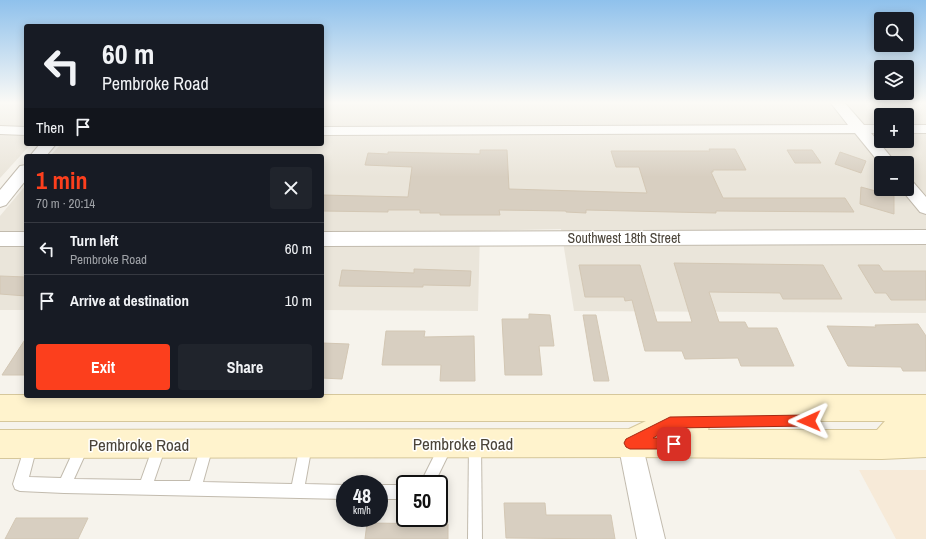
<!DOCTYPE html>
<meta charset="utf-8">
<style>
:root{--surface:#171b24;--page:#20242c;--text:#f1f3f6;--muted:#9ea1a6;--line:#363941;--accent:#fc3f1d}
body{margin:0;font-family:"Archivo Narrow",sans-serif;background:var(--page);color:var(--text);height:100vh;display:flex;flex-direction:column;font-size:15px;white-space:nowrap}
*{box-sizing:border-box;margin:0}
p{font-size:13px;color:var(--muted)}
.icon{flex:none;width:22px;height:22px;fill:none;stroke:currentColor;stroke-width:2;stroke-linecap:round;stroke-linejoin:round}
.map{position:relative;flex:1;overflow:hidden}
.details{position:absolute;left:24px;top:154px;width:300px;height:244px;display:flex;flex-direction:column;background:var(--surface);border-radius:4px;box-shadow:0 2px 10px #0003}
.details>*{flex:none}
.banner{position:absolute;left:24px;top:24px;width:300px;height:122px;border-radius:4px;box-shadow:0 2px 10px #0003;background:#171b24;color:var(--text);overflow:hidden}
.tools{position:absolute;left:874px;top:12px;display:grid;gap:8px}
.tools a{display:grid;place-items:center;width:40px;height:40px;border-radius:4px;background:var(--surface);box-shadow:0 2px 10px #0003;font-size:20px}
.speed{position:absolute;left:336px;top:475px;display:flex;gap:8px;font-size:20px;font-weight:700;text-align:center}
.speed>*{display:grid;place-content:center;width:52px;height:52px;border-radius:50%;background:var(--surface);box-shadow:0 2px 10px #0003;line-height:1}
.speed small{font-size:10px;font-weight:400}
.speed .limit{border:2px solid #111;border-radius:6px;background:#fff;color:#111}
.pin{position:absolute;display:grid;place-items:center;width:34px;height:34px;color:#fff;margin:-17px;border-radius:8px;box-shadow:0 2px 6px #0006}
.me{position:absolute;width:44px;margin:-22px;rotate:269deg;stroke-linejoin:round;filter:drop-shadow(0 0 3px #0008)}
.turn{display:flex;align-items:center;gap:14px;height:84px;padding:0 12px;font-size:18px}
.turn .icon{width:52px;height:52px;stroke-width:2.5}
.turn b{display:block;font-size:28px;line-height:34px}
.then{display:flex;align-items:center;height:38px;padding:0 12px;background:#0003;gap:8px;font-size:15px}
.round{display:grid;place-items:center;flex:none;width:42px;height:42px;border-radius:4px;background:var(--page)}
.headline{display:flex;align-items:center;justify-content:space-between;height:68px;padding:0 12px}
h1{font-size:24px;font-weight:700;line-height:30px;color:var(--accent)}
.primary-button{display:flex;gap:8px;margin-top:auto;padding:8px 12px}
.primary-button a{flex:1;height:46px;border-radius:4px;background:var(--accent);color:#fff;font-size:16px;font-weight:700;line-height:46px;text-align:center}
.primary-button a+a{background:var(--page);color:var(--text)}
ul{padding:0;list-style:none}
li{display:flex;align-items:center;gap:12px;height:52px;padding:0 12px;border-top:1px solid var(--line)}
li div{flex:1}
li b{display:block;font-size:15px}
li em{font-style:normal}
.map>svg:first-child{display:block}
.residential{fill:#eae5da;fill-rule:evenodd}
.commercial{fill:#f7ead8}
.building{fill:#d8cfc1;stroke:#d3c7b4}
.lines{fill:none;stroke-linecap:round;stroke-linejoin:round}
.service-casing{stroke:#c2bbae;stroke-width:2}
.minor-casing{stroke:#c2bbae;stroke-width:2}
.secondary-casing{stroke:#d6c79b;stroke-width:2}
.service{fill:#fff;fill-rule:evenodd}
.minor{fill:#fff;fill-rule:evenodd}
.secondary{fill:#fff3cd;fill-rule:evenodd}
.route{fill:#fc3f1d;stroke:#a42913}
.labels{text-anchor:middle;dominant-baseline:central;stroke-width:3;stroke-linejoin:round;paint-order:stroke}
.street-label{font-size:14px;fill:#4b4439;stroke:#fff}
.near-street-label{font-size:17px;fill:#4b4439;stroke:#fff}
</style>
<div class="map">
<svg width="926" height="539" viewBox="0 0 926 539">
<rect width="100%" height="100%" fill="#f6f3ec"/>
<g class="residential">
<polygon points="0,102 26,102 26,144 31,144 0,178"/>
<path d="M322 102H926V313L574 311 561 229 480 231 478 311 322 310V156H50L61 144H322ZM881 115H907V141H881ZM881 163H907V189H881Z"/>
<polygon points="26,185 26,310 0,310 0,216"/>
</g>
<polygon class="commercial" points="859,470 926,470 926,539 896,539"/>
<g class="building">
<polygon points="709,149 735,149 746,170 713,170 713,172 711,172 723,198 845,198 854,212 716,211 716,213 586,210 586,213 566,212 566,211 499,210 500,215 440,215 440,213 420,213 420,210 388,210 388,212 322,211 322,195 408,197 412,167 365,165 368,153 388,154 388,152 480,154 480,150 507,150 509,189 647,193 639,167 616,167 611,151 710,151"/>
<polygon points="787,150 812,150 821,163 795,163"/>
<polygon points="840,152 866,161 861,173 835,164"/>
<polygon points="861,187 894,196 894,214 860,204"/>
<polygon points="674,263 823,265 842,299 783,299 780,293 709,292 719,322 745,322 748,328 777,328 794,366 741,366 738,358 685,359 682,351 645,351 632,300 625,301 624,297 585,297 579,265 640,265 657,322 692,322"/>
<polygon points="858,265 879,265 883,271 926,271 926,300 891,300 886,293 875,293"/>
<polygon points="414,269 471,271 470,286 423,285 423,287 339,286 342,270 414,273"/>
<polygon points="0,276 26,277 26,296 0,294"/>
<polygon points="529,314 550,315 554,346 539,346 542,375 505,375 502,319 529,319"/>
<polygon points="583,315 596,315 609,381 594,381"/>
<polygon points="918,324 926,336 926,371 903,371 901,367 848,366 827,326 876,327 875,325"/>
<polygon points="386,331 425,331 424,337 474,336 475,381 440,381 441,365 382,365"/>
<polygon points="26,338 26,375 2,375"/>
<polygon points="322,343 349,344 342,379 322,378"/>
<polygon points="504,503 545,503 546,515 611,515 615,539 506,538"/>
<polygon points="16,518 88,518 78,539 5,539"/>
<polygon points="367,523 448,524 448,539 365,539"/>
</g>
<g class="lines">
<g class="service-casing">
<g id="service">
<polygon points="475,437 480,439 481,443 482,539 468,539 469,443 470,439"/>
<polygon points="306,439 311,441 312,445 305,484 345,485 345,499 64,493 20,491 15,489 13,484 25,446 26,441 31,440 36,441 37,446 29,477 61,478 78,441 83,440 88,441 89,446 74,479 141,480 155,441 160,440 165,441 166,446 154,481 190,481 201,446 202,441 207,440 212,441 213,446 203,482 292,484 300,445 301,441"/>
<polygon points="446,441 451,442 452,447 434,484 420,484 441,442"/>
<rect x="379" y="485" width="26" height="14"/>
</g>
</g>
<g class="minor-casing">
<g id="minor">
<polygon points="830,102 844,102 864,125 881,125 881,133 871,133 896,163 881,163 881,165 855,133 322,135 322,127 848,125"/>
<rect x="907" y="125" width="19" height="8"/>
<polygon points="0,126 26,127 26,135 0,134"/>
<polygon points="40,144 56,144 46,156 30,156"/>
<polygon points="26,165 26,180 6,205 0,207 0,190 20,166"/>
<polygon points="907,181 913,182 926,197 926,214 920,212 901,189 907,189"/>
<polygon points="926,230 926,244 322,246 322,232"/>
<rect x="0" y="232" width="26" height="14"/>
<polygon points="630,431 639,435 642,443 665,539 637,539 618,443 621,435"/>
</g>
</g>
<g class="secondary-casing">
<path id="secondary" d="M0 395H926V457L882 459 630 457 0 458V430L629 429 646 421H0ZM711 421H885L877 430H708Z"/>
</g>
<use href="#service" class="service"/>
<use href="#minor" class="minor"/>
<use href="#secondary" class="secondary"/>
</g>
<linearGradient id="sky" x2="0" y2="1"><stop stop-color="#8fc1ec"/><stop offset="0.58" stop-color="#fbfaf6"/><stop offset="1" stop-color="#fbfaf6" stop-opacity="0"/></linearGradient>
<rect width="926" height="177" fill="url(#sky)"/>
<polygon class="route" points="809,415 813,417 814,421 813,425 809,426 671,428 653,438 674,438 679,440 680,444 679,448 674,449 630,449 626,447 624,443 626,439 670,417"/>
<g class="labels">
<g class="street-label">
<text x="624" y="238">Southwest 18th Street</text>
</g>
<g class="near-street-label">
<text x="463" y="443">Pembroke Road</text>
<text x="139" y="444">Pembroke Road</text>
</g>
</g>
</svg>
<div class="tools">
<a><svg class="icon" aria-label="search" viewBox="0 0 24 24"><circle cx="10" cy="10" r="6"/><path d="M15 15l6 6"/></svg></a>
<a><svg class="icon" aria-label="layers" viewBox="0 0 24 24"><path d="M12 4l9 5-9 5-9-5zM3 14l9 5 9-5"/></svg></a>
<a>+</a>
<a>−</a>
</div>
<div class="speed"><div>48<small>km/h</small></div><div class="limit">50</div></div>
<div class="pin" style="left:674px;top:444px;background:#d93025"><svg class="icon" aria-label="arrive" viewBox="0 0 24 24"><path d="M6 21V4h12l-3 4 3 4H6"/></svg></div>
<svg class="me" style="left:809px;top:421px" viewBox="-20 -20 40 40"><path d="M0-17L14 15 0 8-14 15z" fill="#fc3f1d" stroke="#fff" stroke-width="4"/></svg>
<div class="banner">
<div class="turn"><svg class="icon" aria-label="left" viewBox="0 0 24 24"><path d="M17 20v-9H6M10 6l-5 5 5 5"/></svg><div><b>60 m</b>Pembroke Road</div></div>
<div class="then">Then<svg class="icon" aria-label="arrive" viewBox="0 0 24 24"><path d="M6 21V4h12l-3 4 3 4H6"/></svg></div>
</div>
<section class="details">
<div class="headline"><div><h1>1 min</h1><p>70 m · 20:14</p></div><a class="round"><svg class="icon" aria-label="close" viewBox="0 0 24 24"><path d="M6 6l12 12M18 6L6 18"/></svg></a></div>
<ul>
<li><svg class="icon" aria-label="left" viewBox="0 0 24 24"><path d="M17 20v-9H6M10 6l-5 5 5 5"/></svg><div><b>Turn left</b><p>Pembroke Road</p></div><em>60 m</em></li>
<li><svg class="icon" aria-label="arrive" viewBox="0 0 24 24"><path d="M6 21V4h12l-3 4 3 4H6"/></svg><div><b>Arrive at destination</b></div><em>10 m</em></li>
</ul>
<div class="primary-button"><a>Exit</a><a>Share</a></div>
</section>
</div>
